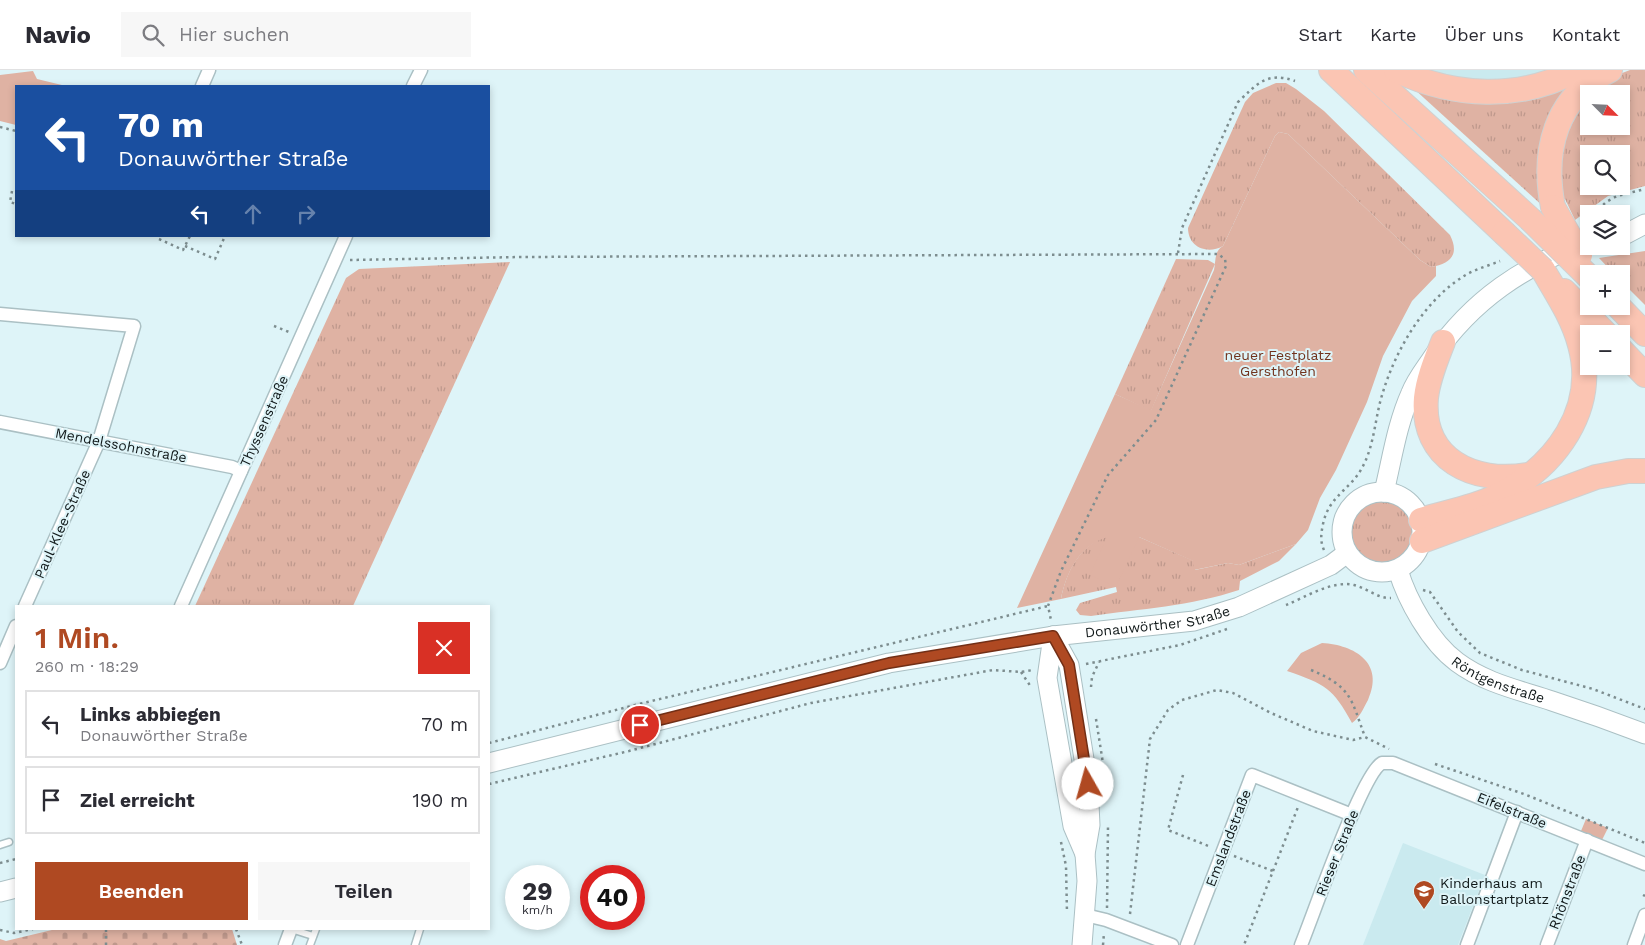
<!DOCTYPE html>
<html lang="de">
<meta charset="utf-8">
<style>
:root{--surface:#fff;--page:#f7f7f7;--text:#2b2b33;--muted:#7c7c81;--line:#e1e1e2;--accent:#af4922}
body{margin:0;font-family:"Work Sans",sans-serif;background:var(--page);color:var(--text);height:100vh;display:flex;flex-direction:column;font-size:19px;white-space:nowrap}
*{box-sizing:border-box;margin:0}
p{font-size:16px;color:var(--muted)}
.icon{flex:none;width:28px;height:28px;fill:none;stroke:currentColor;stroke-width:2;stroke-linecap:round;stroke-linejoin:round}
.map{position:relative;flex:1;overflow:hidden}
.panel{position:absolute;left:15px;top:535px;width:475px;height:325px;display:flex;flex-direction:column;background:var(--surface);border-radius:0px;box-shadow:0 2px 8px #0003}
.panel>*{flex:none}
.guide{position:absolute;left:15px;top:15px;width:475px;height:152px;border-radius:0px;box-shadow:0 2px 8px #0003;background:#1a4fa0;color:#fff;overflow:hidden}
.needle{width:32px;rotate:114deg}
.controls{position:absolute;left:1580px;top:15px;display:grid;gap:10px}
.controls a{display:grid;place-items:center;width:50px;height:50px;border-radius:0px;background:var(--surface);box-shadow:0 2px 8px #0003;font-size:25px}
.speed{position:absolute;left:505px;top:795px;display:flex;gap:10px;font-size:25px;font-weight:700;text-align:center}
.speed>*{display:grid;place-content:center;width:65px;height:65px;border-radius:50%;background:var(--surface);box-shadow:0 2px 8px #0003;line-height:1}
.speed small{font-size:12px;font-weight:400}
.speed .limit{border:8px solid #d22;background:#fff;color:#111}
.pin{position:absolute;display:grid;place-items:center;width:42px;height:42px;color:#fff;margin:-21px;border:2px solid #fff;border-radius:50%;box-shadow:0 1px 5px #0007}
.me{position:absolute;width:55px;margin:-28px;rotate:353deg;stroke-linejoin:round;filter:drop-shadow(0 0 4px #0008)}
.turn{display:flex;align-items:center;gap:18px;height:105px;padding:0 20px;font-size:22px}
.turn .icon{width:65px;height:65px;stroke-width:2.5}
.turn b{display:block;font-size:35px;line-height:42px}
.lanes{display:flex;align-items:center;height:48px;padding:0 20px;background:#0003;justify-content:center;gap:25px;direction:ltr}
.lanes .off{opacity:.35}
.round{display:grid;place-items:center;flex:none;width:52px;height:52px;border-radius:0px;background:var(--page)}
.headline{display:flex;align-items:center;justify-content:space-between;height:85px;padding:0 20px}
h1{font-size:30px;font-weight:600;line-height:38px;color:var(--accent)}
.button{display:flex;gap:10px;margin-top:auto;padding:10px 20px}
.button a{flex:1;height:58px;border-radius:0px;background:var(--accent);color:#fff;font-size:20px;font-weight:600;line-height:58px;text-align:center}
.button a+a{background:var(--page);color:var(--text)}
ul{padding:0;list-style:none}
li{display:flex;align-items:center;gap:15px;height:68px;margin:0 10px 8px;padding:0 10px;border:2px solid var(--line);border-radius:0px}
li div{flex:1}
li b{display:block;font-size:19px}
li em{font-style:normal}
header{display:flex;align-items:center;gap:30px;box-sizing:border-box;height:70px;padding:0 25px;background:var(--surface);border-bottom:1px solid var(--line)}
header strong{font-size:24px}
nav{display:flex;gap:28px;margin-inline-start:auto;font-size:18px}
.search{width:350px;height:45px;background:var(--page);display:flex;align-items:center;gap:12px;box-sizing:border-box;padding:0 18px;border-radius:0px;color:var(--muted);font-size:19px}
.map>svg:first-child{display:block}
.built{fill:#caeaef}
.grass{fill:url(#grass-tufts);fill-rule:evenodd}
.cemetery{fill:url(#cemetery-stones)}
.park{fill:#dfb2a3}
.lines{fill:none;stroke-linecap:round;stroke-linejoin:round}
.lane-casing{stroke:#abc0c4;stroke-width:9}
.street-casing{stroke:#abc0c4;stroke-width:15}
.secondary-casing{stroke:#abc0c4;stroke-width:21}
.highway-casing{stroke:#cfd1d1;stroke-width:26}
.path{stroke:#7d8d8f;stroke-width:2.5;stroke-dasharray:2.5 4;stroke-linecap:butt}
.lane{stroke:#fff;stroke-width:6}
.street{stroke:#fff;stroke-width:12}
.secondary{stroke:#fff;stroke-width:19}
.highway{stroke:#fbc5b3;stroke-width:24}
.highway-bridge-casing{stroke:#cfd1d1;stroke-width:26;stroke-linecap:butt}
.highway-bridge{stroke:#fbc5b3;stroke-width:24}
.route-casing{stroke:#722f16;stroke-width:12}
.route{stroke:#af4922;stroke-width:9}
.labels{text-anchor:middle;dominant-baseline:central;stroke-width:4;stroke-linejoin:round;paint-order:stroke}
.park-label{font-size:14px;fill:#71331d;stroke:#def4f8}
.street-label{font-size:14px;fill:#101819;stroke:#def4f8}
.poi-label{font-size:14px;fill:#101819;stroke:#def4f8;text-anchor:start}
</style>
<header>
<strong>Navio</strong>
<div class="search"><svg class="icon" aria-label="search" viewBox="0 0 24 24"><circle cx="10" cy="10" r="6"/><path d="M15 15l6 6"/></svg>Hier suchen</div>
<nav><a>Start</a><a>Karte</a><a>Über uns</a><a>Kontakt</a></nav>
</header>
<div class="map">
<svg width="1645" height="875" viewBox="0 0 1645 875">
<defs>
<pattern id="grass-tufts" width="24" height="20" patternUnits="userSpaceOnUse" patternTransform="scale(1.25)"><rect width="24" height="20" fill="#dfb2a3"/><path d="M3 7l-1-3M5 7V3M7 7l1-3M15 17l-1-3M17 17v-4M19 17l1-3" fill="none" stroke="#be988c"/></pattern>
<pattern id="cemetery-stones" width="16" height="16" patternUnits="userSpaceOnUse" patternTransform="scale(1.25)"><rect width="16" height="16" fill="#dfb2a3"/><path d="M2 7V4a2 2 0 0 1 4 0v3zM10 15v-3a2 2 0 0 1 4 0v3z" fill="#be988c"/></pattern>
</defs>
<rect width="100%" height="100%" fill="#def4f8"/>
<g class="built">
<polygon points="1425,0 1552,0 1508,13 1458,10"/>
<polygon points="1403,773 1485,805 1458,875 1363,875"/>
</g>
<g class="grass">
<path d="M1630 0H1645V116L1608 126 1575 150 1565 129H1559L1562 66 1589 24V56H1621V24H1589L1612 7ZM1589 84H1621V116H1589Z"/>
<polygon points="1582,10 1545,138 1413,18"/>
<path d="M1276 13H1286L1296 19 1324 41 1450 165C1460 185 1450 194 1431 197L1420 190 1288 64 1279 62 1275 66 1223 176C1207 185 1188 177 1188 158L1245 32 1253 23Z"/>
<polygon points="1645,181 1645,235 1621,211 1621,204 1614,204 1599,188"/>
<polygon points="1176,189 1208,190 1215,194 1151,341 1115,324"/>
<polygon points="510,192 353,536 195,536 346,208 359,199"/>
<circle cx="1382" cy="463" r="33"/>
<path d="M1107 466 1139 467 1194 491 1195 500 1228 493 1239 495 1296 474 1279 491 1240 511 1239 520C1191 536 1140 539 1091 546L1080 545 1076 540 1080 533 1117 522 1116 517 1061 529C1066 502 1080 475 1107 466Z"/>
</g>
<polygon class="cemetery" points="56,859 232,859 237,875 0,875 0,869 6,871"/>
<g class="park">
<polygon points="33,1 37,9 66,16 16,16 16,55 0,51 0,5"/>
<path d="M1279 62 1288 64 1420 190 1431 197 1436 196V206L1412 231 1383 286 1367 332 1336 400 1320 428 1308 460 1296 474 1239 495 1228 493 1194 500 1193 491 1139 467 1116 517 1090 505 1107 467C1079 476 1066 503 1061 529L1017 538 1115 324 1151 340 1214 200C1216 191 1214 181 1223 176L1275 66Z"/>
<path d="M1322 573C1355 575 1385 593 1368 630 1363 639 1360 647 1352 653 1333 618 1325 614 1287 601L1301 583Z"/>
<polygon points="1586,749 1608,758 1602,770 1581,761"/>
</g>
<g class="lines">
<g class="lane-casing">
<g id="lane">
<polyline points="0,775 9,772"/>
<polyline points="291,859 313,866"/>
<polyline points="310,875 316,859"/>
<polyline points="415,875 420,859"/>
</g>
</g>
<g class="street-casing">
<g id="street">
<polyline points="202,16 209,0"/>
<polyline points="413,16 421,0"/>
<polyline points="0,244 134,256 99,371 25,536"/>
<polyline points="0,352 232,397 241,401"/>
<polyline points="181,536 346,166"/>
<polyline points="0,593 16,556"/>
<polyline points="1085,845 1106,850 1172,875"/>
<polyline points="285,875 291,859"/>
<polyline points="1187,875 1252,705 1352,745"/>
<path d="M1301 875C1313 846 1362 703 1382 693H1393L1645 794"/>
<polyline points="1467,875 1517,742"/>
<polyline points="1547,875 1587,770"/>
<polyline points="1634,875 1645,845"/>
</g>
</g>
<g class="secondary-casing">
<g id="secondary">
<polyline points="1624,165 1645,154"/>
<circle cx="1382" cy="462" r="40"/>
<path d="M1384 422C1392 389 1397 354 1411 323 1416 310 1425 299 1433 287 1472 230 1524 195 1589 172"/>
<path id="s1" d="M1398 500C1407 530 1430 572 1457 592 1485 613 1519 620 1552 631 1583 641 1614 652 1645 664"/>
<polyline points="1053,566 1069,595 1088,714 1090,755 1085,784 1087,811 1082,875"/>
<polyline points="1053,566 1047,608 1073,756 1085,784"/>
<path id="s2" d="M489 693 889 593 1053 566 1194 551 1239 537 1331 495 1347 483"/>
<polyline points="0,822 16,818"/>
</g>
</g>
<g class="highway-casing">
<g id="highway">
<polyline points="1331,0 1504,163"/>
<polyline points="1366,0 1530,149"/>
<path d="M1396 0C1454 27 1519 31 1577 0"/>
<path d="M1553 137C1542 81 1555 27 1610 0"/>
<polyline points="1564,221 1606,264"/>
<polyline points="1618,236 1645,264"/>
<path d="M1443 272C1436 290 1428 309 1426 328 1421 390 1474 414 1527 405"/>
<polyline points="1621,280 1645,305"/>
<path d="M1421 450C1447 442 1477 437 1501 424 1555 396 1598 340 1580 275 1573 248 1557 224 1543 200"/>
<polyline points="1422,471 1596,407 1628,401 1645,401"/>
</g>
</g>
<g class="path">
<polyline points="0,57 16,61"/>
<polyline points="12,121 10,132 16,134"/>
<polyline points="1594,144 1606,132 1617,126 1645,119"/>
<polyline points="1583,151 1589,148"/>
<polyline points="159,169 183,180 190,166"/>
<polyline points="185,176 215,189 225,166"/>
<path d="M1178 183 1182 158 1238 32C1257 14 1267 1 1295 11"/>
<polyline points="350,190 521,187 1218,184 1225,189 1226,196 1156,350 1108,405 1061,501 1048,536 1051,550"/>
<polyline points="274,256 289,262"/>
<path d="M1324 480C1320 471 1321 464 1323 454 1329 425 1352 419 1363 396 1375 373 1375 346 1383 322 1396 279 1425 230 1464 206 1475 199 1488 196 1500 191"/>
<polyline points="1423,520 1430,522 1458,562 1480,583 1522,600 1593,619 1645,639"/>
<path d="M1286 535C1306 527 1332 510 1354 515 1367 518 1378 529 1391 528"/>
<polyline points="1086,594 1180,575 1230,558"/>
<path d="M1311 600C1352 617 1351 629 1365 667"/>
<polyline points="1021,602 1031,617"/>
<polyline points="1091,617 1092,607 1099,592"/>
<polyline points="1096,649 1105,706"/>
<polyline points="489,673 639,634 1048,536"/>
<polyline points="1435,694 1524,724 1645,773"/>
<polyline points="1183,705 1168,760 1211,777"/>
<polyline points="489,714 629,681 811,633 993,600 1021,602 1033,600"/>
<polyline points="1061,772 1066,796 1067,843"/>
<polyline points="1234,786 1273,801 1244,875"/>
<polyline points="0,793 16,789"/>
<polyline points="1273,801 1298,737"/>
<polyline points="1643,825 1645,826"/>
<polyline points="1107,838 1108,756"/>
<polyline points="1130,844 1150,669 1168,640 1182,630 1217,620 1233,623 1271,643 1313,661 1353,670 1365,667 1389,679"/>
<polyline points="236,859 242,875"/>
<polyline points="0,860 14,863 33,859"/>
<polyline points="106,875 106,859"/>
<polyline points="1103,875 1104,863"/>
</g>
<use href="#lane" class="lane"/>
<use href="#street" class="street"/>
<use href="#secondary" class="secondary"/>
<use href="#highway" class="highway"/>
<g class="highway-bridge-casing">
<g id="highway-bridge">
<polyline points="1553,137 1580,185"/>
<polyline points="1530,149 1589,207"/>
<polyline points="1504,163 1543,200"/>
</g>
</g>
<use href="#highway-bridge" class="highway-bridge"/>
</g>
<g class="lines">
<g class="route-casing">
<polyline id="route" points="640,655 889,593 1053,566 1069,595 1088,714"/>
</g>
<use href="#route" class="route"/>
</g>
<defs>
<g id="school-pin" transform="scale(1.125)"><path d="M0 17L-7.5 6A9.5 9.5 0 1 1 7.5 6Z" fill="#af4922" stroke="#def4f8"/><path d="M0-5L7-2L0 1L-7-2ZM-4 1L0 2.5L4 1V4Q0 6-4 4Z" fill="#fff"/></g>
</defs>
<g fill-rule="evenodd">
<use href="#school-pin" x="1424" y="821"/>
</g>
<g class="labels">
<g class="park-label">
<text x="1278" y="285">neuer Festplatz<tspan x="1278" dy="16">Gersthofen</tspan></text>
</g>
<g class="street-label">
<text transform="translate(264 351) rotate(-66)">Thyssenstraße</text>
<text transform="translate(121 375) rotate(11)">Mendelssohnstraße</text>
<text transform="translate(62 454) rotate(-66)">Paul-Klee-Straße</text>
<text stroke="none"><textPath href="#s2" startOffset="684">Donauwörther Straße</textPath></text>
<text stroke="none"><textPath href="#s1" startOffset="156">Röntgenstraße</textPath></text>
<text transform="translate(1512 740) rotate(22)">Eifelstraße</text>
<text transform="translate(1228 768) rotate(-69)">Emslandstraße</text>
<text transform="translate(1337 783) rotate(-68)">Rieser Straße</text>
<text transform="translate(1567 822) rotate(-69)">Rhönstraße</text>
</g>
<g class="poi-label">
<text x="1440" y="813">Kinderhaus am<tspan x="1440" dy="16">Ballonstartplatz</tspan></text>
</g>
</g>
</svg>
<div class="controls">
<a><svg class="needle" viewBox="-14 -14 28 28"><path d="M0-13l5 13h-10z" fill="#e53935"/><path d="M0 13l5-13h-10z" fill="#7c7c81"/></svg></a>
<a><svg class="icon" aria-label="search" viewBox="0 0 24 24"><circle cx="10" cy="10" r="6"/><path d="M15 15l6 6"/></svg></a>
<a><svg class="icon" aria-label="layers" viewBox="0 0 24 24"><path d="M12 4l9 5-9 5-9-5zM3 14l9 5 9-5"/></svg></a>
<a>+</a>
<a>−</a>
</div>
<div class="speed"><div>29<small>km/h</small></div><div class="limit">40</div></div>
<div class="pin" style="left:640px;top:655px;background:#d93025"><svg class="icon" aria-label="arrive" viewBox="0 0 24 24"><path d="M6 21V4h12l-3 4 3 4H6"/></svg></div>
<svg class="me" style="left:1088px;top:714px" viewBox="-20 -20 40 40"><circle r="19" fill="#fff"/><path d="M0-13L10 11 0 6-10 11z" fill="#af4922"/></svg>
<div class="guide">
<div class="turn"><svg class="icon" aria-label="left" viewBox="0 0 24 24"><path d="M17 20v-9H6M10 6l-5 5 5 5"/></svg><div><b>70 m</b>Donauwörther Straße</div></div>
<div class="lanes"><svg class="icon" aria-label="left" viewBox="0 0 24 24"><path d="M17 20v-9H6M10 6l-5 5 5 5"/></svg><svg class="icon off" aria-label="ahead" viewBox="0 0 24 24"><path d="M12 20V5M6 11l6-6 6 6"/></svg><svg class="icon off" aria-label="right" viewBox="0 0 24 24"><path d="M7 20v-9h11M14 6l5 5-5 5"/></svg></div>
</div>
<section class="panel">
<div class="headline"><div><h1>1 Min.</h1><p>260 m · 18:29</p></div><a class="round" style="background:#d93025;color:#fff"><svg class="icon" aria-label="close" viewBox="0 0 24 24"><path d="M6 6l12 12M18 6L6 18"/></svg></a></div>
<ul>
<li><svg class="icon" aria-label="left" viewBox="0 0 24 24"><path d="M17 20v-9H6M10 6l-5 5 5 5"/></svg><div><b>Links abbiegen</b><p>Donauwörther Straße</p></div><em>70 m</em></li>
<li><svg class="icon" aria-label="arrive" viewBox="0 0 24 24"><path d="M6 21V4h12l-3 4 3 4H6"/></svg><div><b>Ziel erreicht</b></div><em>190 m</em></li>
</ul>
<div class="button"><a>Beenden</a><a>Teilen</a></div>
</section>
</div>
